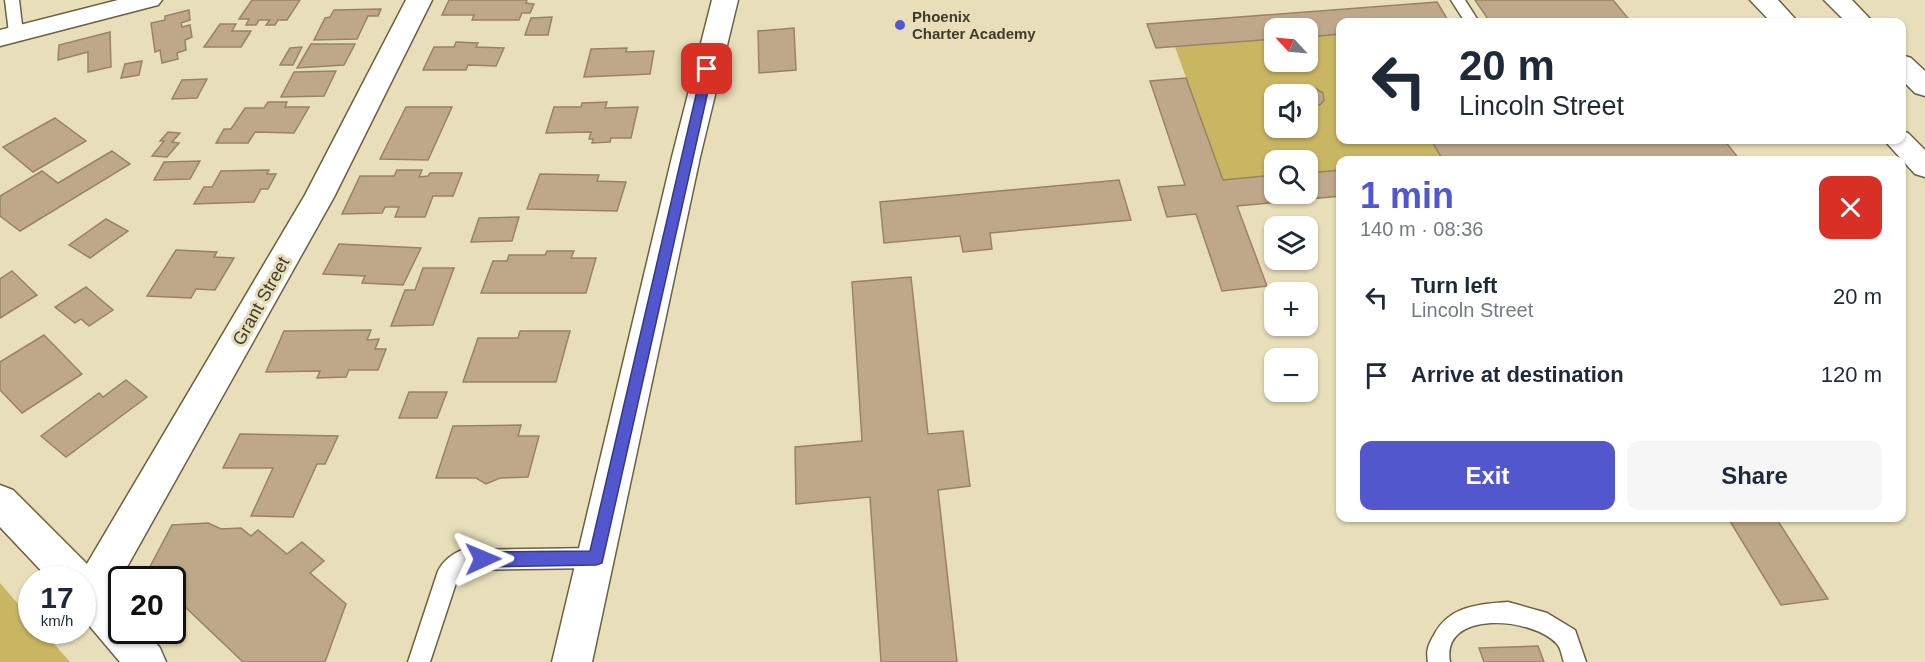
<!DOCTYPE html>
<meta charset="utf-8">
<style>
:root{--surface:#fff;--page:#f6f6f7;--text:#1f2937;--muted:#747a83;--accent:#5257cd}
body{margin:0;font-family:Helvetica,sans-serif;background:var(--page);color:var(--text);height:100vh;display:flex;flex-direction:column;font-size:22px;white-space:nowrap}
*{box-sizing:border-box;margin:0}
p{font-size:20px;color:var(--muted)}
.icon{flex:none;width:33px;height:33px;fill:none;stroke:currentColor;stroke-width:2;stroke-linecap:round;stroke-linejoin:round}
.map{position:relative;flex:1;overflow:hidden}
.sheet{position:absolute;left:1336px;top:156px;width:570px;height:366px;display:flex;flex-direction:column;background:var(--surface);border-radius:12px;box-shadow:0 2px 4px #0004}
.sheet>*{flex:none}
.top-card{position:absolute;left:1336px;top:18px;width:570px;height:126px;border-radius:12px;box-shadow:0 2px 4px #0004;background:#fff;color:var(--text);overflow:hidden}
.needle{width:39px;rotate:296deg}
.controls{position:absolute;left:1264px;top:18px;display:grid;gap:12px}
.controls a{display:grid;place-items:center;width:54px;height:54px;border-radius:12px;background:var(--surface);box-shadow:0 2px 4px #0004;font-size:30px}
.speed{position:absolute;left:18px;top:566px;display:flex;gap:12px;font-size:30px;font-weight:700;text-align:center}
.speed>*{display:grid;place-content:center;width:78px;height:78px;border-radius:50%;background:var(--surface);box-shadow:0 2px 4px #0004;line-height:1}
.speed small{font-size:15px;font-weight:400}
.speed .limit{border:3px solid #111;border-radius:9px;background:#fff;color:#111}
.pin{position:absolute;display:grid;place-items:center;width:51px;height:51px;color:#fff;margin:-26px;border-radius:12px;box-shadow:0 3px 9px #0006}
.me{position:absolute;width:66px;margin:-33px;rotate:89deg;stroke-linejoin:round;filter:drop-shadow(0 0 4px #0008)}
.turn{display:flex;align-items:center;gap:21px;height:126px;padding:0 24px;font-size:27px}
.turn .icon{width:78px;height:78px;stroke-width:2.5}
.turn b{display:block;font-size:42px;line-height:51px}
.round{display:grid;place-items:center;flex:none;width:63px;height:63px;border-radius:12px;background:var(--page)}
.overview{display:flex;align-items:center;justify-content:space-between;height:102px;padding:0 24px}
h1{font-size:36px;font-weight:600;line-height:45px;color:var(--accent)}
.action{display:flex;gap:12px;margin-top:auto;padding:12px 24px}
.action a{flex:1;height:69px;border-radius:12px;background:var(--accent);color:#fff;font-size:24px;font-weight:600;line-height:69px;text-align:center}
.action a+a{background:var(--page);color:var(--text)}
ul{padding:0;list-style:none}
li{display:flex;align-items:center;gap:18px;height:78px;padding:0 24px}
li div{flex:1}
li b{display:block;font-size:22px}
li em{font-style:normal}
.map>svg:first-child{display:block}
.green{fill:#c9b662;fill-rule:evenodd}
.building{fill:#bea889;stroke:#988364;stroke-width:1.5}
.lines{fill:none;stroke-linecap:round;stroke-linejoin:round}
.service-casing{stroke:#696140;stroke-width:3}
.minor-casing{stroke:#696140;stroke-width:3}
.primary-casing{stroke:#696140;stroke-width:3}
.service{fill:#fff;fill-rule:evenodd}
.minor{fill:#fff;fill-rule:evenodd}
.primary{fill:#fff;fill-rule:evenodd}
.route{fill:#5257cd;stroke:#353985;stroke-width:1.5}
.poi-dot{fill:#5257cd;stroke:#e8dfba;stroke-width:2}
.labels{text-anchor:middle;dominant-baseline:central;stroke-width:6;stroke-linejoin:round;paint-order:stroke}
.far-poi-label{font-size:15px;font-weight:bold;fill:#3f3b2c;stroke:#e8dfba;text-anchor:start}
.street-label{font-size:18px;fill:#3f3b2c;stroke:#e8dfba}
</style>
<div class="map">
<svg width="1925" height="662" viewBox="0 0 1925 662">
<rect width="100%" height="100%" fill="#e8dfba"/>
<g class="green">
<path d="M1341 34V140H1431L1443 160H1341V170L1308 173V160H1275V175L1223 180 1175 47 1275 39V62H1308V37ZM1275 94H1308V128H1275Z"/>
<polygon points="0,583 31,619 32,630 42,630 70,662 0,662"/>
</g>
<g class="building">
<polygon points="252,0 300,0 287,20 278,20 275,25 266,25 270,20 259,20 256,25 246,25 249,19 239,19"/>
<polygon points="449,0 527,0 526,3 534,4 530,13 522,13 519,20 472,20 474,15 442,15"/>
<polygon points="1475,0 1613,0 1631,22 1490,22"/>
<polygon points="1437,2 1449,22 1341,22 1341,34 1308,37 1308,28 1275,28 1275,39 1156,48 1147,24"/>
<polygon points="381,9 378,16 368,16 357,39 314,40 325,18 330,17 334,10"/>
<polygon points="189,10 190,20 181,23 182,27 190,25 192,37 185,40 186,50 177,53 178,59 162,63 160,50 155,52 151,23 165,20 165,16"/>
<polygon points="552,17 548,35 525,35 531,18"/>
<polygon points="220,24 236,24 232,31 251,31 241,47 204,47"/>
<polygon points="794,28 796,70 759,73 758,31"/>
<polygon points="110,32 111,67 88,72 88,52 58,60 59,45"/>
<polygon points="456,42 478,43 476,47 504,48 496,66 468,65 466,70 423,70 434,47 454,47"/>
<polygon points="311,44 355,44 344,65 297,68"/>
<polygon points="302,47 293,65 280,65 290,48"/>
<polygon points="627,48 626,52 654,51 650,74 584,77 591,49"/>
<polygon points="142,61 139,75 121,78 125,64"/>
<polygon points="336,71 324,96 281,97 294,72"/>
<polygon points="1186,78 1223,180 1275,175 1275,194 1308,194 1308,173 1341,170 1341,196 1237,206 1267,286 1222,291 1196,214 1167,217 1158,187 1185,185 1150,81"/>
<polygon points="207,79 197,98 172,99 182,80"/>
<polygon points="1301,87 1315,88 1323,93 1324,100 1320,105 1308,106 1308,94 1294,94"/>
<polygon points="268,102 287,102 285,107 309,107 294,133 255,132 248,143 216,143 224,129 231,129 245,108 264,108"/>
<polygon points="607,102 605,108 638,107 631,138 611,138 610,142 592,143 593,139 589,139 591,132 546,133 554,107 581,107 582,103"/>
<polygon points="406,107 452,107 428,160 380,159"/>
<polygon points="55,118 86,141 33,172 3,147"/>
<polygon points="168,132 180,133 172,142 179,143 167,157 152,156 164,141 160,141"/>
<polygon points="1431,140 1724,140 1740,160 1443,160"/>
<polygon points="112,151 130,164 20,231 0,216 0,196 42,171 58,183"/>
<polygon points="200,161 190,179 154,180 164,162"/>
<polygon points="269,170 267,174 276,174 268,189 261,189 254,202 194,204 204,187 212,187 221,171"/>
<polygon points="397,170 422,170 419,177 428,176 430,173 462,173 453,196 433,196 425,217 395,217 399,207 385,207 382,213 342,214 360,176 394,176"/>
<polygon points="540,174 599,175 597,181 626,182 617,211 527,209"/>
<polygon points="1119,180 1131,220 990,233 992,249 963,252 960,236 884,243 880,202"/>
<polygon points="519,217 512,241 471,242 479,218"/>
<polygon points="106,219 128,231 90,258 69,245"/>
<polygon points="339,244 421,248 403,285 362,283 365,276 323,274"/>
<polygon points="176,250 217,252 214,257 234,258 215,290 196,289 191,298 147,296"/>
<polygon points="547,251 574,251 571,258 596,258 586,293 481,293 493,261 507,261 509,255 545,255"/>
<polygon points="423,268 454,268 433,325 391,326 405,290 415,290"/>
<polygon points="12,271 37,295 0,318 0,279"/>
<polygon points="911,277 928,434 963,431 970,486 938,490 957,662 881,662 870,497 796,504 795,447 862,441 852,282"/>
<polygon points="86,287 113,310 89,326 81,319 75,323 55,307"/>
<polygon points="371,330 367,340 379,339 375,349 386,349 378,370 349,370 346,377 317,378 320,371 266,372 284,331"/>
<polygon points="520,331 570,331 556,382 463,382 478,338 518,338"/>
<polygon points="44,335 82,374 22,413 0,390 0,362"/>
<polygon points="126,380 147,397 66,457 41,436 99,393 103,397"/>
<polygon points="409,392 447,392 437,418 399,418"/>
<polygon points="521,425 518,436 539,436 528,477 500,478 486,484 476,478 436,478 453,426"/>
<polygon points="240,434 338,436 325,464 317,464 293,517 251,516 273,468 223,468"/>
<polygon points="1728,518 1776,518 1828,599 1781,605"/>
<polygon points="208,523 221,529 241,528 251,536 258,530 287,554 302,542 324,561 310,573 346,604 325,662 243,662 182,604 176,609 172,606 172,579 144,578 172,525"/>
<polygon points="1538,646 1544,662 1484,662 1479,648"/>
</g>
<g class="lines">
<g class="service-casing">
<g id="service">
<polygon points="5,0 19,0 23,33 21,36 16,37 9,33"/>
<polygon points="1451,0 1465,0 1479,22 1465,22"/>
<path d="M596 548 603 551 606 558 603 565 596 568 466 570 458 577 430 662H408L438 571C443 561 452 554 462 550Z"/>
<path d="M1508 602 1547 613 1575 630 1586 662H1564C1562 657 1561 648 1557 644 1533 617 1440 609 1450 662H1428C1426 651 1428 645 1434 635 1449 606 1478 604 1508 602Z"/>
</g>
</g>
<g class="minor-casing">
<g id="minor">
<polygon points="406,0 432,0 334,197 104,608 90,614 82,611 82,579 78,579 305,195"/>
<polygon points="712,0 738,0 700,157 592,662 552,662 672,157"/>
</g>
</g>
<g class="primary-casing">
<g id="primary">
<polygon points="118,0 162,0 158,5 0,46 0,30"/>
<polygon points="1750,0 1778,0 1798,22 1771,22"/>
<polygon points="1824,0 1852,0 1873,22 1846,22"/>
<polygon points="1902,55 1911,58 1925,71 1925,96 1915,93 1902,80"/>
<polygon points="1902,131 1908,133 1925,150 1925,177 1915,174 1884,140 1902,140"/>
<polygon points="0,485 13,490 89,566 91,572 96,574 122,603 122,630 145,630 160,648 166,662 120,662 82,617 82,579 49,579 0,527"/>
</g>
</g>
<use href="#service" class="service"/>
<use href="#minor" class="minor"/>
<use href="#primary" class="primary"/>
</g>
<polygon class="route" points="707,66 713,69 602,563 596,565 483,567 477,565 475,559 477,554 483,552 590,551 702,69"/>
<circle class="poi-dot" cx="900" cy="25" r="6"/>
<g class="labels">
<g class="far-poi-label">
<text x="912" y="16">Phoenix<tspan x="912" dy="17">Charter Academy</tspan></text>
</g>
<g class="street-label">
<text transform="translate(261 301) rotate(-61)">Grant Street</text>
</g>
</g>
</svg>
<div class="controls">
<a><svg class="needle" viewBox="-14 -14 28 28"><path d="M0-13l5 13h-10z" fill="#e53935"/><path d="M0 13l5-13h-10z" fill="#747a83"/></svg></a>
<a><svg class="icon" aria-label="sound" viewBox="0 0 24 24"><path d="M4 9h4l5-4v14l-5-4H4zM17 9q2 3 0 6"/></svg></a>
<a><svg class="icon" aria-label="search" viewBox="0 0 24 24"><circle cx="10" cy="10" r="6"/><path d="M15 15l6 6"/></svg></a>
<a><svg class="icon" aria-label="layers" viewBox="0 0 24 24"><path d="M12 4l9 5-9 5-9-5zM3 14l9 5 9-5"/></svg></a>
<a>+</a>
<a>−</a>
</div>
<div class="speed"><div>17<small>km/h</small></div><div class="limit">20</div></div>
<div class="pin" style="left:707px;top:69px;background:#d93025"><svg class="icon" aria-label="arrive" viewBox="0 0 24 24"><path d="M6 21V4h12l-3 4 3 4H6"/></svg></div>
<svg class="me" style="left:483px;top:559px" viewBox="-20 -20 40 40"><path d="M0-17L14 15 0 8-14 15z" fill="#5257cd" stroke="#fff" stroke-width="4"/></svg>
<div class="top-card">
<div class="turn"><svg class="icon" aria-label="left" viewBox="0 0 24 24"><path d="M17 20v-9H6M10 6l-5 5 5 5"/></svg><div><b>20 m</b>Lincoln Street</div></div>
</div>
<section class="sheet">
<div class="overview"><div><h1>1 min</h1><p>140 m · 08:36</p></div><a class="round" style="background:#d93025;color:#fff"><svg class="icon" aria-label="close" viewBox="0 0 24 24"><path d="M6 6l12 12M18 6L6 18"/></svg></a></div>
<ul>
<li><svg class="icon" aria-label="left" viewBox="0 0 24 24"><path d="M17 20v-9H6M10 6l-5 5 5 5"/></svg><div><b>Turn left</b><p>Lincoln Street</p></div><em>20 m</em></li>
<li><svg class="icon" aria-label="arrive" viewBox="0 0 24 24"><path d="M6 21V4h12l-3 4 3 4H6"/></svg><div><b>Arrive at destination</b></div><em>120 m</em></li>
</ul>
<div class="action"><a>Exit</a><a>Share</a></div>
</section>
</div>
